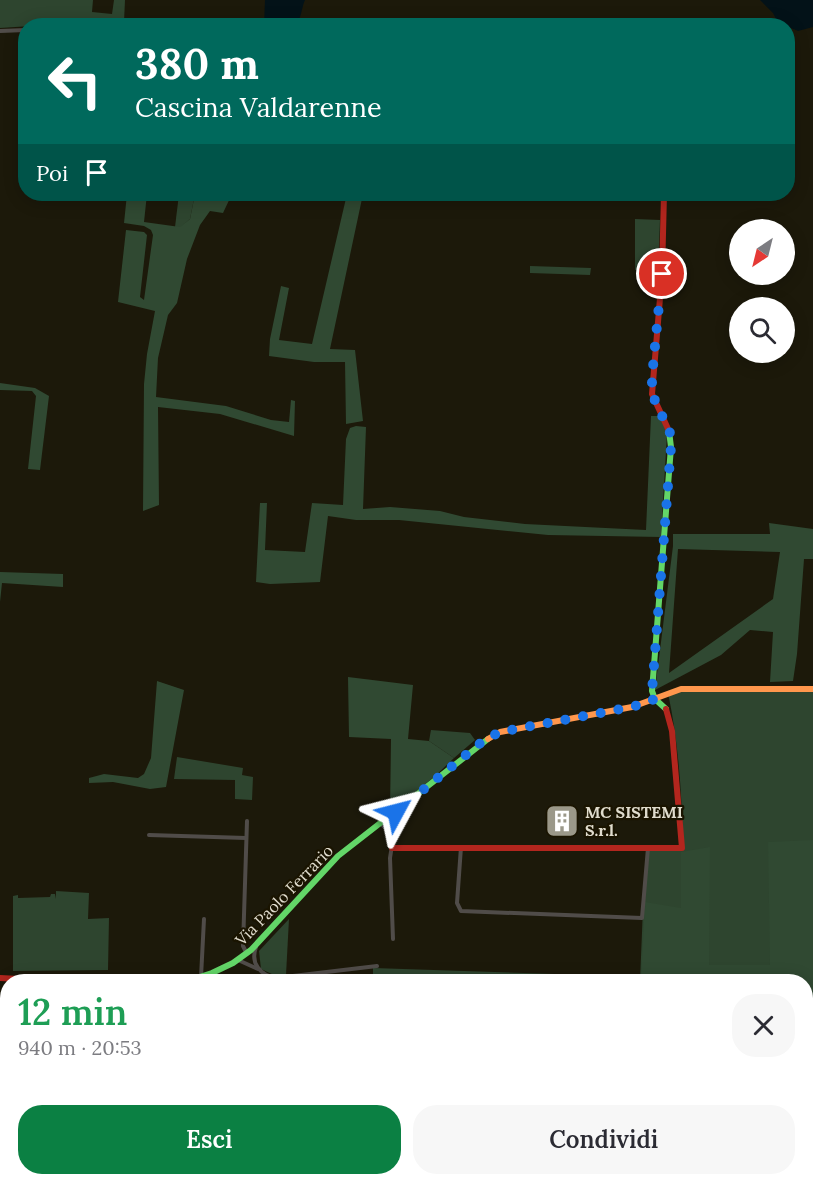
<!DOCTYPE html>
<html lang="it">
<meta charset="utf-8">
<style>
:root{--surface:#fff;--page:#f7f7f7;--text:#2b2b33;--muted:#7c7c81;--accent:#0b8043}
body{margin:0;font-family:Lora,serif;background:var(--page);color:var(--text);height:100vh;display:flex;flex-direction:column;font-size:22px;white-space:nowrap}
*{box-sizing:border-box;margin:0}
p{font-size:20px;color:var(--muted)}
.icon{flex:none;width:33px;height:33px;fill:none;stroke:currentColor;stroke-width:2;stroke-linecap:round;stroke-linejoin:round}
.map{position:relative;flex:1;overflow:hidden}
.sheet{position:absolute;left:0px;top:974px;width:813px;height:212px;display:flex;flex-direction:column;background:var(--surface);border-radius:24px 24px 0 0;box-shadow:0 3px 15px #0003}
.sheet>*{flex:none}
.banner{position:absolute;left:18px;top:18px;width:777px;height:183px;border-radius:24px;box-shadow:0 3px 15px #0003;background:#00695c;color:#fff;overflow:hidden}
.needle{width:39px;rotate:215deg}
.tools{position:absolute;left:729px;top:219px;display:grid;gap:12px}
.tools a{display:grid;place-items:center;width:66px;height:66px;border-radius:50%;background:var(--surface);box-shadow:0 3px 15px #0003;font-size:30px}
.pin{position:absolute;display:grid;place-items:center;width:51px;height:51px;color:#fff;margin:-26px;border:3px solid #fff;border-radius:50%;box-shadow:0 2px 6px #0007}
.me{position:absolute;width:66px;margin:-33px;rotate:52deg;stroke-linejoin:round;filter:drop-shadow(0 0 4px #0008)}
.turn{display:flex;align-items:center;gap:21px;height:126px;padding:0 18px;font-size:27px}
.turn .icon{width:78px;height:78px;stroke-width:2.5}
.turn b{display:block;font-size:42px;line-height:51px}
.then{display:flex;align-items:center;height:57px;padding:0 18px;background:#0003;gap:12px;font-size:22px}
.round{display:grid;place-items:center;flex:none;width:63px;height:63px;border-radius:24px;background:var(--page)}
.summary{display:flex;align-items:center;justify-content:space-between;height:102px;padding:0 18px}
h1{font-size:36px;font-weight:600;line-height:45px;color:#1e9e55}
.button{display:flex;gap:12px;margin-top:auto;padding:12px 18px}
.button a{flex:1;height:69px;border-radius:24px;background:var(--accent);color:#fff;font-size:24px;font-weight:600;line-height:69px;text-align:center}
.button a+a{background:var(--page);color:var(--text)}
.map>svg:first-child{display:block}
.green{fill:#2e452f}
.forest{fill:#304932;fill-rule:evenodd}
.water{fill:#031218}
.lines{fill:none;stroke-linecap:round;stroke-linejoin:round}
.street{stroke:#504c49;stroke-width:4}
.fast{stroke:#63d668;stroke-width:6}
.slow{stroke:#ff974d;stroke-width:6}
.jam{stroke:#b3261e;stroke-width:6}
.route{stroke:#1a73e8;stroke-width:10;stroke-dasharray:0 18}
.labels{text-anchor:middle;dominant-baseline:central;stroke-width:4.5;stroke-linejoin:round;paint-order:stroke}
.poi-label{font-size:16px;font-weight:bold;fill:#e0dccd;stroke:#1a1400;text-anchor:start}
.street-label{font-size:16px;fill:#e0dccd;stroke:#1a1400}
</style>
<div class="map">
<svg width="813" height="1184" viewBox="0 0 813 1184">
<rect width="100%" height="100%" fill="#1c190a"/>
<g class="green">
<polygon points="0,0 93,0 92,12 112,14 114,0 125,0 124,22 79,20 62,24 0,28"/>
<polygon points="179,194 195,194 190,219 181,227 175,227"/>
<polygon points="635,219 660,220 658,271 635,270"/>
<polygon points="530,266 591,268 590,275 530,273"/>
<path d="M680 689H813V1184H348V1178H806V981H640L643 908 649 849 683 850C682 796 679 745 668 693Z"/>
<polygon points="431,730 470,733 475,740 454,758 429,741"/>
<polygon points="177,757 243,768 242,775 253,777 252,800 235,799 235,780 174,779"/>
<polygon points="56,891 89,893 88,919 109,918 108,970 13,971 13,896 18,895 18,898 50,897 51,894 55,894 56,899"/>
<polygon points="289,919 286,975 274,975 261,969 259,951"/>
<polygon points="373,968 555,974 618,981 373,981"/>
</g>
<g class="forest">
<polygon points="127,194 147,194 144,222 180,227 190,219 195,194 232,194 223,213 210,211 200,225 187,259 177,303 168,315 158,358 156,397 226,406 271,420 289,422 291,400 295,401 294,436 220,414 158,407 159,505 143,511 144,384 147,354 155,311 118,302 126,230 144,232 147,235 140,297 144,300 153,235 151,230 144,226 124,223"/>
<polygon points="347,194 363,194 330,349 355,350 363,421 346,424 345,362 314,362 269,356 270,339 281,286 289,288 279,340 312,344"/>
<polygon points="0,383 35,388 49,396 40,470 28,469 36,396 32,391 0,390"/>
<polygon points="651,416 660,416 667,434 661,537 548,535 399,520 356,520 328,516 320,582 270,584 256,582 260,503 267,503 265,550 305,552 312,503 343,505 346,439 350,428 356,426 366,427 363,509 390,507 440,511 464,517 525,524 646,530"/>
<path d="M769 523 813 529V559H804L797 654 793 681 770 682 773 632 750 630 721 655 655 690 673 546V534H770ZM678 549 780 552 773 599 669 673Z"/>
<polygon points="0,572 63,574 63,587 2,583 0,602"/>
<polygon points="348,677 413,685 408,739 429,741 454,758 434,777 390,812 391,739 349,737"/>
<polygon points="157,681 184,690 166,787 150,789 113,782 89,783 89,778 104,774 138,778 144,774 151,758"/>
<polygon points="813,840 813,1184 668,1184 668,1178 806,1178 806,981 641,980 645,902 681,908 681,852 710,847 709,965 770,965 768,842"/>
<polygon points="349,1178 375,1178 375,1182 441,1178 590,1178 613,1182 613,1184 349,1184"/>
</g>
<g class="water">
<path d="M265 0H305C301 9 302 18 295 25L264 26Z"/>
<polygon points="760,0 813,0 813,27 798,31 784,25 778,23 773,13"/>
</g>
<g class="lines">
<g class="street">
<polyline points="74,26 86,23 125,26"/>
<polyline points="0,31 26,30"/>
<polyline points="391,816 394,832 390,858 393,939"/>
<polyline points="247,821 243,946 247,954"/>
<polyline points="381,824 389,831 393,839"/>
<polyline points="149,835 246,838"/>
<polyline points="461,847 457,903 461,911 642,918 648,848"/>
<path d="M256 947C250 963 260 975 276 978L377 966"/>
<polyline points="238,960 258,969"/>
<polyline points="201,977 204,919"/>
<polyline points="0,1082 8,1082"/>
<polyline points="140,1184 140,1178"/>
<polyline points="243,1184 243,1178"/>
</g>
<g class="fast">
<polyline points="666,709 655,699 652,691 671,447 669,431"/>
<polyline points="187,981 212,973 233,963 251,950 338,856 488,739"/>
</g>
<polyline class="slow" points="488,739 500,732 632,707 681,689 813,689"/>
<g class="jam">
<polyline points="664,194 662,274 652,394 669,431"/>
<polyline points="392,848 682,848 672,731 666,709"/>
<polyline points="0,978 59,981"/>
<polyline points="1,1184 8,1155"/>
</g>
</g>
<g class="lines">
<polyline class="route" points="396,812 483,741 500,732 632,707 655,699 652,691 671,447 670,433 652,394 652,377 662,274"/>
</g>
<defs>
<g id="building-square" transform="scale(1.725)"><rect x="-9" y="-9" width="18" height="18" rx="4" fill="#9b9889" stroke="#1a1400"/><path d="M-4-6H4V6H1V3H-1V6H-4ZM-2.5-4.3h1.7v1.8h-1.7ZM.8-4.3h1.7v1.8H.8ZM-2.5-1h1.7V.8h-1.7ZM.8-1h1.7V.8H.8Z" fill="#fff"/></g>
</defs>
<g fill-rule="evenodd">
<use href="#building-square" x="562" y="821"/>
</g>
<g class="labels">
<g class="poi-label">
<text x="585" y="812">MC SISTEMI<tspan x="585" dy="18">S.r.l.</tspan></text>
</g>
<g class="street-label">
<text transform="translate(284 895) rotate(-46)">Via Paolo Ferrario</text>
</g>
</g>
</svg>
<div class="tools">
<a><svg class="needle" viewBox="-14 -14 28 28"><path d="M0-13l5 13h-10z" fill="#e53935"/><path d="M0 13l5-13h-10z" fill="#7c7c81"/></svg></a>
<a><svg class="icon" aria-label="search" viewBox="0 0 24 24"><circle cx="10" cy="10" r="6"/><path d="M15 15l6 6"/></svg></a>
</div>
<div class="pin" style="left:662px;top:274px;background:#d93025"><svg class="icon" aria-label="arrive" viewBox="0 0 24 24"><path d="M6 21V4h12l-3 4 3 4H6"/></svg></div>
<svg class="me" style="left:396px;top:812px" viewBox="-20 -20 40 40"><path d="M0-17L14 15 0 8-14 15z" fill="#1a73e8" stroke="#fff" stroke-width="4"/></svg>
<div class="banner">
<div class="turn"><svg class="icon" aria-label="left" viewBox="0 0 24 24"><path d="M17 20v-9H6M10 6l-5 5 5 5"/></svg><div><b>380 m</b>Cascina Valdarenne</div></div>
<div class="then">Poi<svg class="icon" aria-label="arrive" viewBox="0 0 24 24"><path d="M6 21V4h12l-3 4 3 4H6"/></svg></div>
</div>
<section class="sheet">
<div class="summary"><div><h1>12 min</h1><p>940 m · 20:53</p></div><a class="round"><svg class="icon" aria-label="close" viewBox="0 0 24 24"><path d="M6 6l12 12M18 6L6 18"/></svg></a></div>
<div class="button"><a>Esci</a><a>Condividi</a></div>
</section>
</div>
